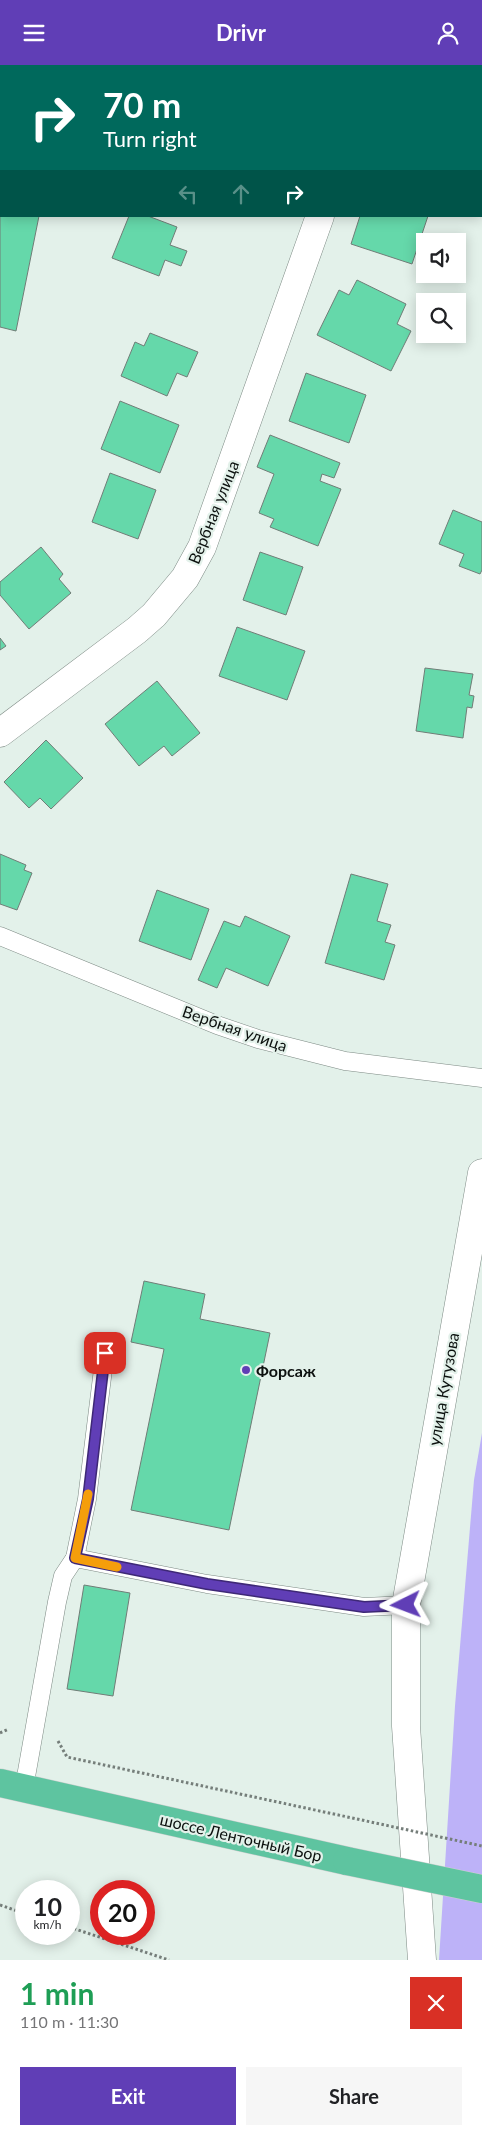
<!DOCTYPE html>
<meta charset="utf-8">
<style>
:root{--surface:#fff;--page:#f6f6f6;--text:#202124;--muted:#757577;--accent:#603eb6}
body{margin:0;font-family:Lato,sans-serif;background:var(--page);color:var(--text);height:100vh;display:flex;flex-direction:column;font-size:19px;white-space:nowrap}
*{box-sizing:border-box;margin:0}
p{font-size:16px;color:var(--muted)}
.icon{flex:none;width:28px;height:28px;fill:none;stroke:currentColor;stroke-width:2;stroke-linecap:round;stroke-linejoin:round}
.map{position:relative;height:1895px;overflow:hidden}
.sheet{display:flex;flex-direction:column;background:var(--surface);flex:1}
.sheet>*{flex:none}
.hud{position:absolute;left:0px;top:0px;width:482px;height:152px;box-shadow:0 2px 12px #0003;background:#00695c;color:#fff;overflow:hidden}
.tools{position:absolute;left:416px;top:168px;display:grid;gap:10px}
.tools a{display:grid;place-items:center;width:50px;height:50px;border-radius:0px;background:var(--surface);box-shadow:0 2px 12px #0003;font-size:25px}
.speed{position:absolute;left:15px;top:1815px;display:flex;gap:10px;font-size:25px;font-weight:700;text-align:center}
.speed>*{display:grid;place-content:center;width:65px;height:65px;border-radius:50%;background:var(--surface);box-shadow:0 2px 12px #0003;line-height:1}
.speed small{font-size:12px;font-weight:400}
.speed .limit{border:8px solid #d22;background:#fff;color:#111}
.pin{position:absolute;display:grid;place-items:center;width:42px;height:42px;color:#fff;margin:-21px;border-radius:10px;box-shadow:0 2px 8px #0006}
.me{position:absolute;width:55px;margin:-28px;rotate:267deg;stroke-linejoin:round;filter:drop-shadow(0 0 4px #0008)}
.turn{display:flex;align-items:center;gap:18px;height:105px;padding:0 20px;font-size:22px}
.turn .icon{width:65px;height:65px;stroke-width:2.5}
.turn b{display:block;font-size:35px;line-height:42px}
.lanes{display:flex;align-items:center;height:48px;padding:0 20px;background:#0003;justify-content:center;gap:25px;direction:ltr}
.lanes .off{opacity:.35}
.round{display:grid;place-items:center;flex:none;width:52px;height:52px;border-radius:0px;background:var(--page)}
.headline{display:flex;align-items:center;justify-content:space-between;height:85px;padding:0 20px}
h1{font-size:30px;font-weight:700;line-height:38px;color:#1e9e55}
.button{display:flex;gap:10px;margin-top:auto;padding:10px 20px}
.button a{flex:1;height:58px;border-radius:0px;background:var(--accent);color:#fff;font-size:20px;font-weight:700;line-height:58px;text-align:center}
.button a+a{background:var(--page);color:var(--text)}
header{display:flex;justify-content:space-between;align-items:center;height:65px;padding:0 20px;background:var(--accent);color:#fff;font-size:22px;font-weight:700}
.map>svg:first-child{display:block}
.water{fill:#bdb2f8}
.building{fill:#65d8aa;stroke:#707d77}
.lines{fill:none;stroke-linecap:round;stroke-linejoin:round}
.service-casing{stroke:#7d8a84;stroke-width:19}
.minor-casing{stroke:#7d8a84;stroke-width:29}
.trunk-casing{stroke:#cecfcf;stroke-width:29}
.path{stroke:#757e7a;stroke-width:3;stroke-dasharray:2.5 2.5;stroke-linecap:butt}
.service{stroke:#fff;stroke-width:18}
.minor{stroke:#fff;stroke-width:28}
.trunk{stroke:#5ec4a0;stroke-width:28}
.trunk-bridge-casing{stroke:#cecfcf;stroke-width:29;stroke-linecap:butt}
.path-bridge{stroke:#757e7a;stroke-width:3;stroke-dasharray:2.5 2.5;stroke-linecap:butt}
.trunk-bridge{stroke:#5ec4a0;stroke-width:28}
.route-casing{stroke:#3e2876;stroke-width:12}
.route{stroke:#603eb6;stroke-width:9}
.slow{stroke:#f59e0b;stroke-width:9}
.poi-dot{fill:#603eb6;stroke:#e3f1ea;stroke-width:2}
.labels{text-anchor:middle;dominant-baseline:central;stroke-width:4.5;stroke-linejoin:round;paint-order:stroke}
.street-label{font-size:16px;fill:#0c110f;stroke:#e3f1ea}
.poi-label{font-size:16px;font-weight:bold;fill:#0c110f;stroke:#e3f1ea;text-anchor:start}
</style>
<header><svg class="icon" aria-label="menu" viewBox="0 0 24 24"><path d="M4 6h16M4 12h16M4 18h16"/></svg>Drivr<svg class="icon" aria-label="person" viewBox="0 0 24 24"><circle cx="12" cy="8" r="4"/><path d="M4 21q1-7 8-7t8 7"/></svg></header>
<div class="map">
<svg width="482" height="1895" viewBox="0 0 482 1895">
<rect width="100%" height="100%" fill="#e3f1ea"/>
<polygon class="water" points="482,1368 482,1895 439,1895 455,1641 474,1415"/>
<g class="building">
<polygon points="217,0 280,0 217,1"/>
<polygon points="0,35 1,151 39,151 16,266 0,262"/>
<polygon points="129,151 148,151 177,162 170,180 187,186 181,201 165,195 159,211 112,193"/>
<polygon points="360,151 428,151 412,199 351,179"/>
<polygon points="357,215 406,239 397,259 411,266 391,306 317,270 339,225 349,230"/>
<polygon points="150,268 198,287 187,312 177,308 167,331 121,311 135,277 144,281"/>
<polygon points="306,308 366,330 349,378 289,356"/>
<polygon points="120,336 179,360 160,408 101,384"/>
<polygon points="270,370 340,398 334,413 322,409 320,416 341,424 318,481 270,462 274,454 259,448 274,409 257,402"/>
<polygon points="110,408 156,425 138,474 92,457"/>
<polygon points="453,445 482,457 482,505 480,509 459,501 464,489 439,479"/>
<polygon points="41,482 63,509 59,514 71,528 29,564 0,530 0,517"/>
<polygon points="260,487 303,502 286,550 243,535"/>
<polygon points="237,562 305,586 287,635 219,611"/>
<polygon points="0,573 6,581 0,585"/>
<polygon points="425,603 473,609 469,630 474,631 472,643 467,642 463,673 416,666"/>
<polygon points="157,616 200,668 172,691 164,681 139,701 105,659"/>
<polygon points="46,675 83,713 51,744 40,733 29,743 4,717"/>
<polygon points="0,789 26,800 24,805 32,808 17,845 0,839"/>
<polygon points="351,809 388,819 377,856 391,860 385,877 395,880 384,915 325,898"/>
<polygon points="157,825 209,844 191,895 139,876"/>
<polygon points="245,851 290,871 268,921 226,903 217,923 198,915 224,856 240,862"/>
<polygon points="144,1216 205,1229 200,1254 270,1268 229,1465 131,1445 164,1284 131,1277"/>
<polygon points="84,1520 130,1528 113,1631 67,1624"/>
</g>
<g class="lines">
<g class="service-casing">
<g id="service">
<polyline points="0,871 217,960 258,974 345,996 482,1013"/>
<polyline points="75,1493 87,1434 105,1288"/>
<polyline points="24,1723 57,1537 63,1511 75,1493 207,1519 364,1542 406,1540"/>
</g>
</g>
<g class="minor-casing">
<g id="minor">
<polyline points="376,1 377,0"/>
<polyline points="0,668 137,565 154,550 185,513 202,482 320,151"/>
<polyline points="422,1895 406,1661 406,1540 482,1108"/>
</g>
</g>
<g class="trunk-casing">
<polyline id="trunk" points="0,1718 347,1796"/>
</g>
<g class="path">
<polyline points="0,1668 9,1664"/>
<polyline points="58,1676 67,1692 357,1754"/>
<polyline points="0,1840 26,1849"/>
<polyline points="69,1862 169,1895"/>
</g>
<use href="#service" class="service"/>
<use href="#minor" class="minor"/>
<use href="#trunk" class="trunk"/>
<g class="trunk-bridge-casing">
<polyline id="trunk-bridge" points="347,1796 482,1824"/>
</g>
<polyline class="path-bridge" points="357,1754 482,1781"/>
<use href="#trunk-bridge" class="trunk-bridge"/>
</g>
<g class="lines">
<g class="route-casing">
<polyline id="route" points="105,1288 88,1434 75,1493 207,1519 364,1542 406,1540"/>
</g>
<use href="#route" class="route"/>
<polyline class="slow" points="88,1429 75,1493 117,1502"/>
</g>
<circle class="poi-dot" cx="246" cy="1305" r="5"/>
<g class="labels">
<g class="street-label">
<text transform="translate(213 447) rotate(-68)">Вербная улица</text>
<text transform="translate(235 963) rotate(19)">Вербная улица</text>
<text transform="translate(443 1324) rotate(-80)">улица Кутузова</text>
<text transform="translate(241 1772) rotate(13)">шоссе Ленточный Бор</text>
</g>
<g class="poi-label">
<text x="256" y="1305">Форсаж</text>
</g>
</g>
</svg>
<div class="tools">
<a><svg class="icon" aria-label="sound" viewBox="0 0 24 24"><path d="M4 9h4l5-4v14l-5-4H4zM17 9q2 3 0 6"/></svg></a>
<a><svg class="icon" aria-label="search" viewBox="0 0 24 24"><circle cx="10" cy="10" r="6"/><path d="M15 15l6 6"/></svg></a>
</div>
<div class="speed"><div>10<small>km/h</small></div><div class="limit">20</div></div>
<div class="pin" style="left:105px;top:1288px;background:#d93025"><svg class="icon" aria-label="arrive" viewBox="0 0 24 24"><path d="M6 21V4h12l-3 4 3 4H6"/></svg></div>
<svg class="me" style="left:406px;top:1540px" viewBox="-20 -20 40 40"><path d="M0-17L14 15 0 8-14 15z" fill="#603eb6" stroke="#fff" stroke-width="4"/></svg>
<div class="hud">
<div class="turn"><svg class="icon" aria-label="right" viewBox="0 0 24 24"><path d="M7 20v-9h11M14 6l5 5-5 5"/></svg><div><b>70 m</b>Turn right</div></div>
<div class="lanes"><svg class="icon off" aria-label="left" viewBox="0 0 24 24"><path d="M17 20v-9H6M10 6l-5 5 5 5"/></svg><svg class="icon off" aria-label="ahead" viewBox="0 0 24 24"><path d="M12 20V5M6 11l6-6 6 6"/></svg><svg class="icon" aria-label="right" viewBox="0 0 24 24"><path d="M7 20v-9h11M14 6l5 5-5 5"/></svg></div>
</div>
</div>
<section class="sheet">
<div class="headline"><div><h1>1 min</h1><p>110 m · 11:30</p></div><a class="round" style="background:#d93025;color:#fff"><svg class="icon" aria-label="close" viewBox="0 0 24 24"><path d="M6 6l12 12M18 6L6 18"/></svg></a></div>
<div class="button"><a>Exit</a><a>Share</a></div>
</section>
